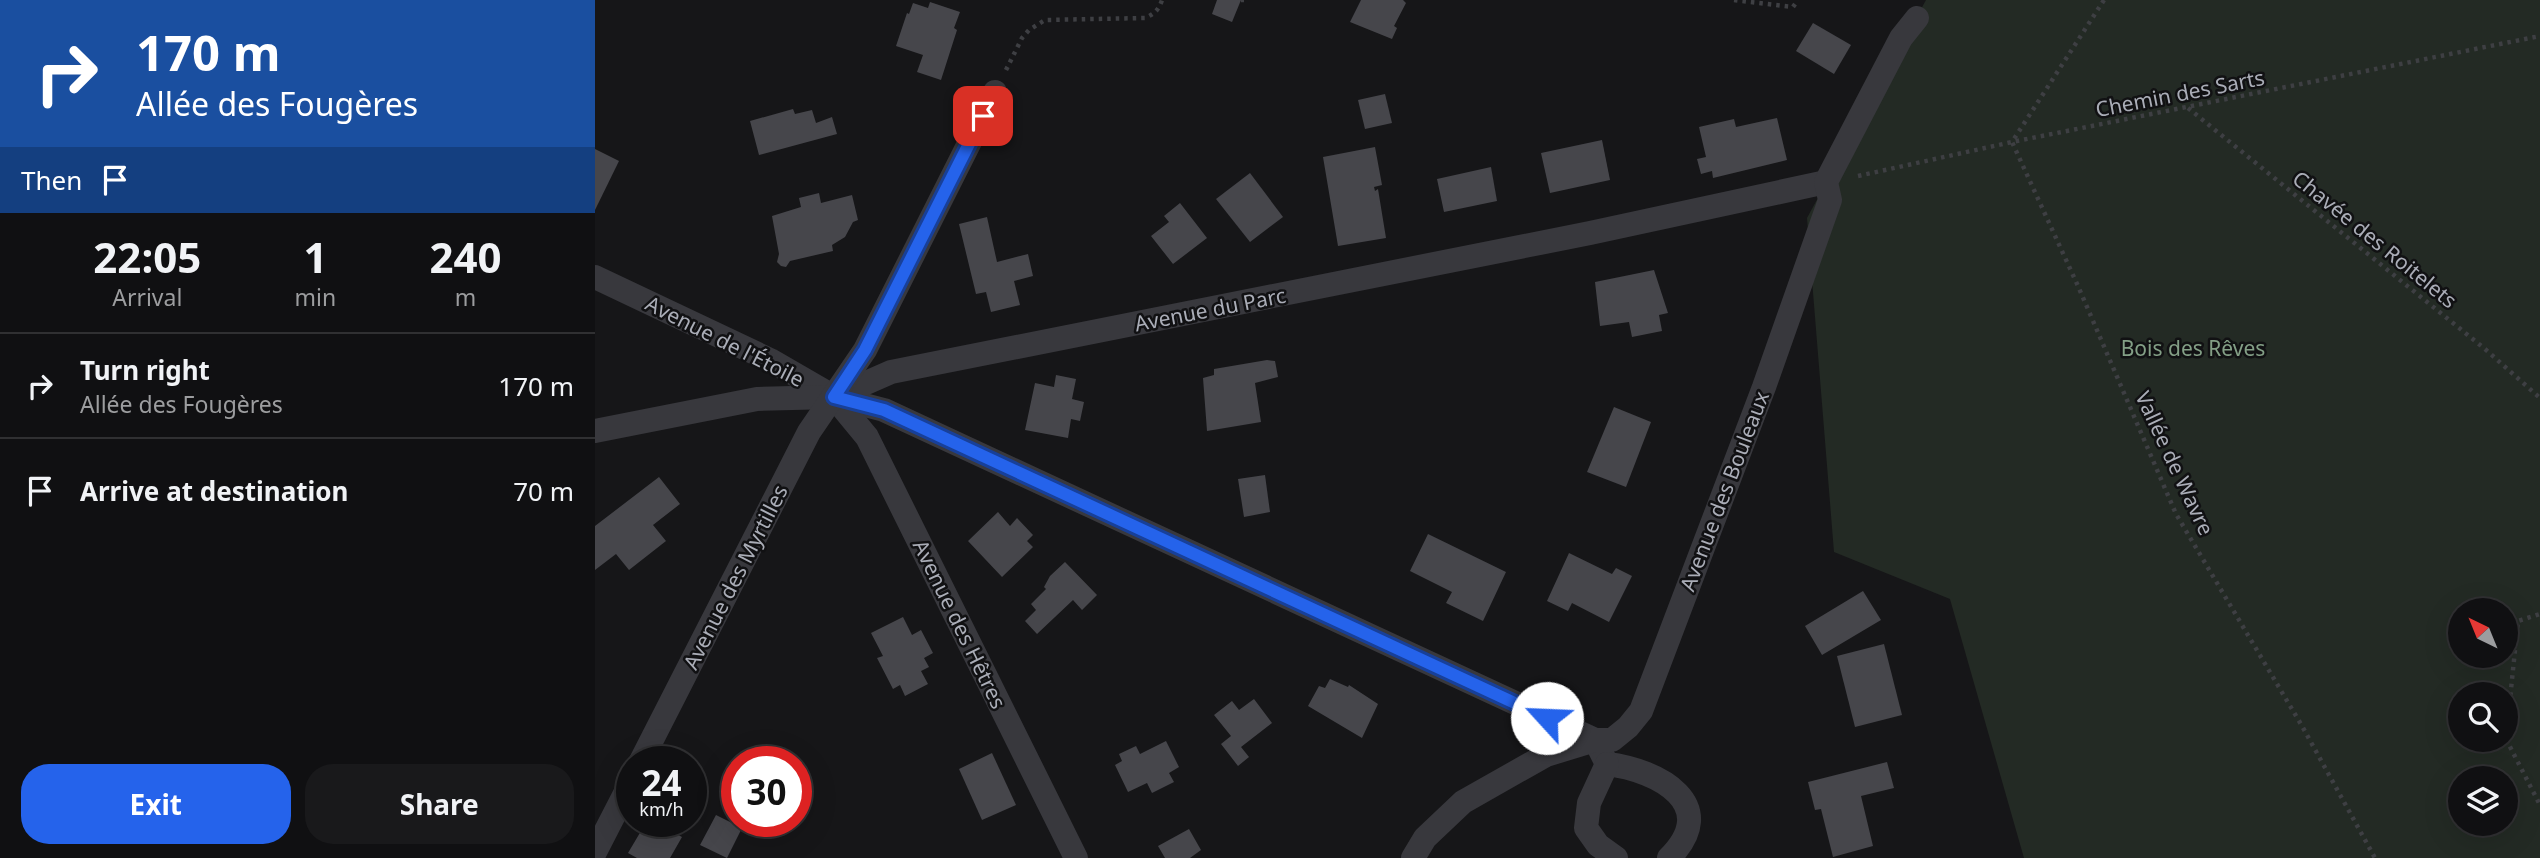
<!DOCTYPE html>
<meta charset="utf-8">
<style>
:root{--surface:#101012;--page:#19191b;--text:#f1f3f6;--muted:#9c9d9f;--line:#303032;--accent:#2563eb}
body{margin:0;font-family:"Noto Sans",sans-serif;background:var(--page);color:var(--text);height:100vh;display:flex;flex-direction:column;font-size:26px;white-space:nowrap}
*{box-sizing:border-box;margin:0}
p{font-size:23px;color:var(--muted)}
.icon{flex:none;width:38px;height:38px;fill:none;stroke:currentColor;stroke-width:2;stroke-linecap:round;stroke-linejoin:round}
.map{position:relative;flex:1;overflow:hidden}
.sheet{display:flex;flex-direction:column;background:var(--surface);width:595px}
.sheet>*{flex:none}
.banner{background:#1a4fa0;color:#fff;overflow:hidden}
.needle{width:46px;rotate:317deg}
.tools{position:absolute;left:1853px;top:598px;display:grid;gap:14px}
.tools a{display:grid;place-items:center;width:70px;height:70px;border-radius:50%;background:var(--surface);box-shadow:0 7px 28px #0002,0 0 0 2px var(--line);font-size:35px}
.speed{position:absolute;left:21px;top:746px;display:flex;gap:14px;font-size:35px;font-weight:700;text-align:center}
.speed>*{display:grid;place-content:center;width:91px;height:91px;border-radius:50%;background:var(--surface);box-shadow:0 7px 28px #0002,0 0 0 2px var(--line);line-height:1}
.speed small{font-size:18px;font-weight:400}
.speed .limit{border:10px solid #d22;background:#fff;color:#111}
.pin{position:absolute;display:grid;place-items:center;width:60px;height:60px;color:#fff;margin:-30px;border-radius:14px;box-shadow:0 4px 10px #0006}
.me{position:absolute;width:77px;margin:-38px;rotate:295deg;stroke-linejoin:round;filter:drop-shadow(0 0 5px #0008)}
.turn{display:flex;align-items:center;gap:24px;height:147px;padding:0 21px;font-size:32px}
.turn .icon{width:91px;height:91px;stroke-width:2.5}
.turn b{display:block;font-size:49px;line-height:60px}
.then{display:flex;align-items:center;height:66px;padding:0 21px;background:#0003;gap:14px;font-size:26px}
.eta{display:flex;justify-content:space-evenly;align-items:center;height:119px;text-align:center}
.eta b{font-size:42px;font-weight:700;line-height:49px}
.cta{display:flex;gap:14px;margin-top:auto;padding:14px 21px}
.cta a{flex:1;height:80px;border-radius:28px;background:var(--accent);color:#fff;font-size:28px;font-weight:700;line-height:80px;text-align:center}
.cta a+a{background:var(--page);color:var(--text)}
ul{padding:0;list-style:none}
li{display:flex;align-items:center;gap:21px;height:105px;padding:0 21px;border-top:2px solid var(--line)}
li div{flex:1}
li b{display:block;font-size:26px}
li em{font-style:normal}
main{display:flex;flex:1;min-height:0}
.map>svg:first-child{display:block}
.green{fill:#232a24;fill-rule:evenodd}
.building{fill:#46464b}
.lines{fill:none;stroke-linecap:round;stroke-linejoin:round}
.path{stroke:#3e3f43;stroke-width:4.5;stroke-dasharray:3.5 5;stroke-linecap:butt}
.minor{stroke:#38383d;stroke-width:24}
.route-casing{stroke:#184099;stroke-width:18}
.route{stroke:#2563eb;stroke-width:12}
.labels{text-anchor:middle;dominant-baseline:central;stroke-width:5;stroke-linejoin:round;paint-order:stroke}
.street-label{font-size:21px;fill:#aaadb7;stroke:#111113}
.park-label{font-size:21px;fill:#839f86;stroke:#111113}
</style>
<main>
<section class="sheet">
<div class="banner">
<div class="turn"><svg class="icon" aria-label="right" viewBox="0 0 24 24"><path d="M7 20v-9h11M14 6l5 5-5 5"/></svg><div><b>170 m</b>Allée des Fougères</div></div>
<div class="then">Then<svg class="icon" aria-label="arrive" viewBox="0 0 24 24"><path d="M6 21V4h12l-3 4 3 4H6"/></svg></div>
</div>
<div class="eta">
<div><b>22:05</b><p>Arrival</p></div>
<div><b>1</b><p>min</p></div>
<div><b>240</b><p>m</p></div>
</div>
<ul>
<li><svg class="icon" aria-label="right" viewBox="0 0 24 24"><path d="M7 20v-9h11M14 6l5 5-5 5"/></svg><div><b>Turn right</b><p>Allée des Fougères</p></div><em>170 m</em></li>
<li><svg class="icon" aria-label="arrive" viewBox="0 0 24 24"><path d="M6 21V4h12l-3 4 3 4H6"/></svg><div><b>Arrive at destination</b></div><em>70 m</em></li>
</ul>
<div class="cta"><a>Exit</a><a>Share</a></div>
</section>
<div class="map">
<svg width="1945" height="858" viewBox="0 0 1945 858">
<rect width="100%" height="100%" fill="#161618"/>
<path class="green" d="M1331 0H1945V858H1429L1355 599 1239 552 1212 218ZM1866 611H1911V656H1866ZM1866 695H1911V740H1866ZM1866 779H1911V824H1866Z"/>
<g class="building">
<polygon points="622,0 646,0 637,22 617,14"/>
<polygon points="766,0 808,0 811,3 799,26 802,28 797,39 755,22"/>
<polygon points="335,2 365,12 359,28 362,30 346,80 322,72 328,55 301,46 312,13 314,14 318,3 333,8"/>
<polygon points="1218,23 1256,45 1239,74 1201,51"/>
<polygon points="790,94 797,123 770,129 763,100"/>
<polygon points="198,109 200,114 217,110 221,123 237,117 242,134 164,155 155,121"/>
<polygon points="1182,118 1192,160 1118,178 1117,171 1106,174 1102,159 1111,157 1104,127 1139,119 1141,127"/>
<polygon points="1007,140 1015,180 955,193 946,153"/>
<polygon points="780,147 787,185 779,187 780,191 783,189 791,238 743,246 728,157"/>
<polygon points="0,149 24,161 0,210"/>
<polygon points="896,167 902,201 849,212 842,179"/>
<polygon points="655,173 688,217 655,242 621,199"/>
<polygon points="224,193 226,203 257,195 263,220 258,222 250,237 237,245 238,251 195,261 191,267 186,266 182,262 184,254 177,216 206,207 204,198"/>
<polygon points="585,203 612,238 578,264 556,236 574,222 569,216"/>
<polygon points="392,217 402,262 433,254 438,276 419,281 425,305 396,312 391,292 381,294 364,224"/>
<polygon points="1059,270 1073,313 1064,315 1067,331 1037,337 1034,322 1005,326 1000,282"/>
<polygon points="672,360 680,361 683,377 660,383 666,422 612,431 608,378 619,375 619,369"/>
<polygon points="461,375 481,379 477,399 489,402 485,421 476,419 473,438 430,430 440,383 459,387"/>
<polygon points="1019,407 1056,422 1031,487 992,472"/>
<polygon points="670,475 675,512 649,517 643,479"/>
<polygon points="64,477 85,504 58,525 71,541 34,570 21,554 0,570 0,526"/>
<polygon points="403,512 415,526 422,518 438,535 432,541 438,547 407,577 373,541"/>
<polygon points="833,534 911,572 888,621 851,603 857,592 815,571"/>
<polygon points="974,553 1017,574 1021,568 1037,576 1014,622 977,603 973,611 952,601"/>
<polygon points="470,562 502,595 487,610 478,600 442,634 430,621 441,610 436,604 451,589 449,587 455,576"/>
<polygon points="1268,591 1286,620 1227,655 1210,626"/>
<polygon points="308,617 317,635 326,630 338,653 329,658 334,667 326,671 333,684 310,696 305,685 298,689 282,658 288,656 276,633"/>
<polygon points="1289,644 1307,715 1260,727 1242,656"/>
<polygon points="735,679 753,687 754,685 783,704 767,738 713,706 724,686 730,688"/>
<polygon points="659,699 677,723 646,747 654,757 643,766 626,744 636,736 619,715 637,701 644,710"/>
<polygon points="571,741 584,767 574,773 579,782 557,793 552,783 533,792 520,765 527,761 524,754 541,746 545,754"/>
<polygon points="397,753 421,805 387,820 364,769"/>
<polygon points="1292,762 1299,788 1266,796 1278,846 1238,857 1226,809 1220,810 1213,782"/>
<polygon points="121,815 147,828 132,858 105,845"/>
<polygon points="64,825 87,837 75,858 42,858 33,853 46,831 58,837"/>
<polygon points="594,829 606,850 595,858 570,858 563,846"/>
</g>
<g class="lines">
<g class="path">
<polyline points="646,0 649,0"/>
<polyline points="1139,0 1198,7 1203,0"/>
<polyline points="1509,0 1417,142 1483,286 1581,514 1707,726 1780,858"/>
<path d="M411 70 427 38 434 30 450 20 550 18C559 14 564 10 567 0"/>
<polyline points="1593,108 1890,349 1945,398"/>
<polyline points="1263,176 1417,142 1945,36"/>
<polyline points="1911,738 1923,621 1945,614"/>
<polyline points="1911,739 1945,805"/>
</g>
<g class="minor">
<polyline points="0,277 175,360 239,397 289,410 1000,740 1012,764"/>
<polyline points="239,397 272,437 481,858"/>
<polyline points="0,431 162,399 239,397 296,372 995,233 1231,182"/>
<polyline points="46,761 214,432 270,350 400,92"/>
<path d="M1012 764C1064 770 1127 805 1074 858"/>
<polyline points="1012,764 994,803 991,828 1003,845 1021,858"/>
<polyline points="0,852 37,780"/>
<polyline points="818,858 830,838 868,802 951,755 1000,740 1017,740 1033,727 1046,711 1169,387 1235,200 1231,182 1306,38 1322,18"/>
</g>
</g>
<g class="lines">
<g class="route-casing">
<polyline id="route" points="388,116 270,350 239,397 289,410 952,718"/>
</g>
<use href="#route" class="route"/>
</g>
<g class="labels">
<g class="street-label">
<text transform="translate(1585 93) rotate(-11)">Chemin des Sarts</text>
<text transform="translate(1780 239) rotate(39)">Chavée des Roitelets</text>
<text transform="translate(615 309) rotate(-11)">Avenue du Parc</text>
<text transform="translate(130 341) rotate(27)">Avenue de l'Étoile</text>
<text transform="translate(1580 463) rotate(65)">Vallée de Wavre</text>
<text transform="translate(1129 491) rotate(-69)">Avenue des Bouleaux</text>
<text transform="translate(140 577) rotate(-63)">Avenue des Myrtilles</text>
<text transform="translate(365 624) rotate(64)">Avenue des Hêtres</text>
</g>
<g class="park-label">
<text x="1598" y="348">Bois des Rêves</text>
</g>
</g>
</svg>
<div class="tools">
<a><svg class="needle" viewBox="-14 -14 28 28"><path d="M0-13l5 13h-10z" fill="#e53935"/><path d="M0 13l5-13h-10z" fill="#9c9d9f"/></svg></a>
<a><svg class="icon" aria-label="search" viewBox="0 0 24 24"><circle cx="10" cy="10" r="6"/><path d="M15 15l6 6"/></svg></a>
<a><svg class="icon" aria-label="layers" viewBox="0 0 24 24"><path d="M12 4l9 5-9 5-9-5zM3 14l9 5 9-5"/></svg></a>
</div>
<div class="speed"><div>24<small>km/h</small></div><div class="limit">30</div></div>
<div class="pin" style="left:388px;top:116px;background:#d93025"><svg class="icon" aria-label="arrive" viewBox="0 0 24 24"><path d="M6 21V4h12l-3 4 3 4H6"/></svg></div>
<svg class="me" style="left:952px;top:718px" viewBox="-20 -20 40 40"><circle r="19" fill="#fff"/><path d="M0-13L10 11 0 6-10 11z" fill="#2563eb"/></svg>
</div>
</main>
